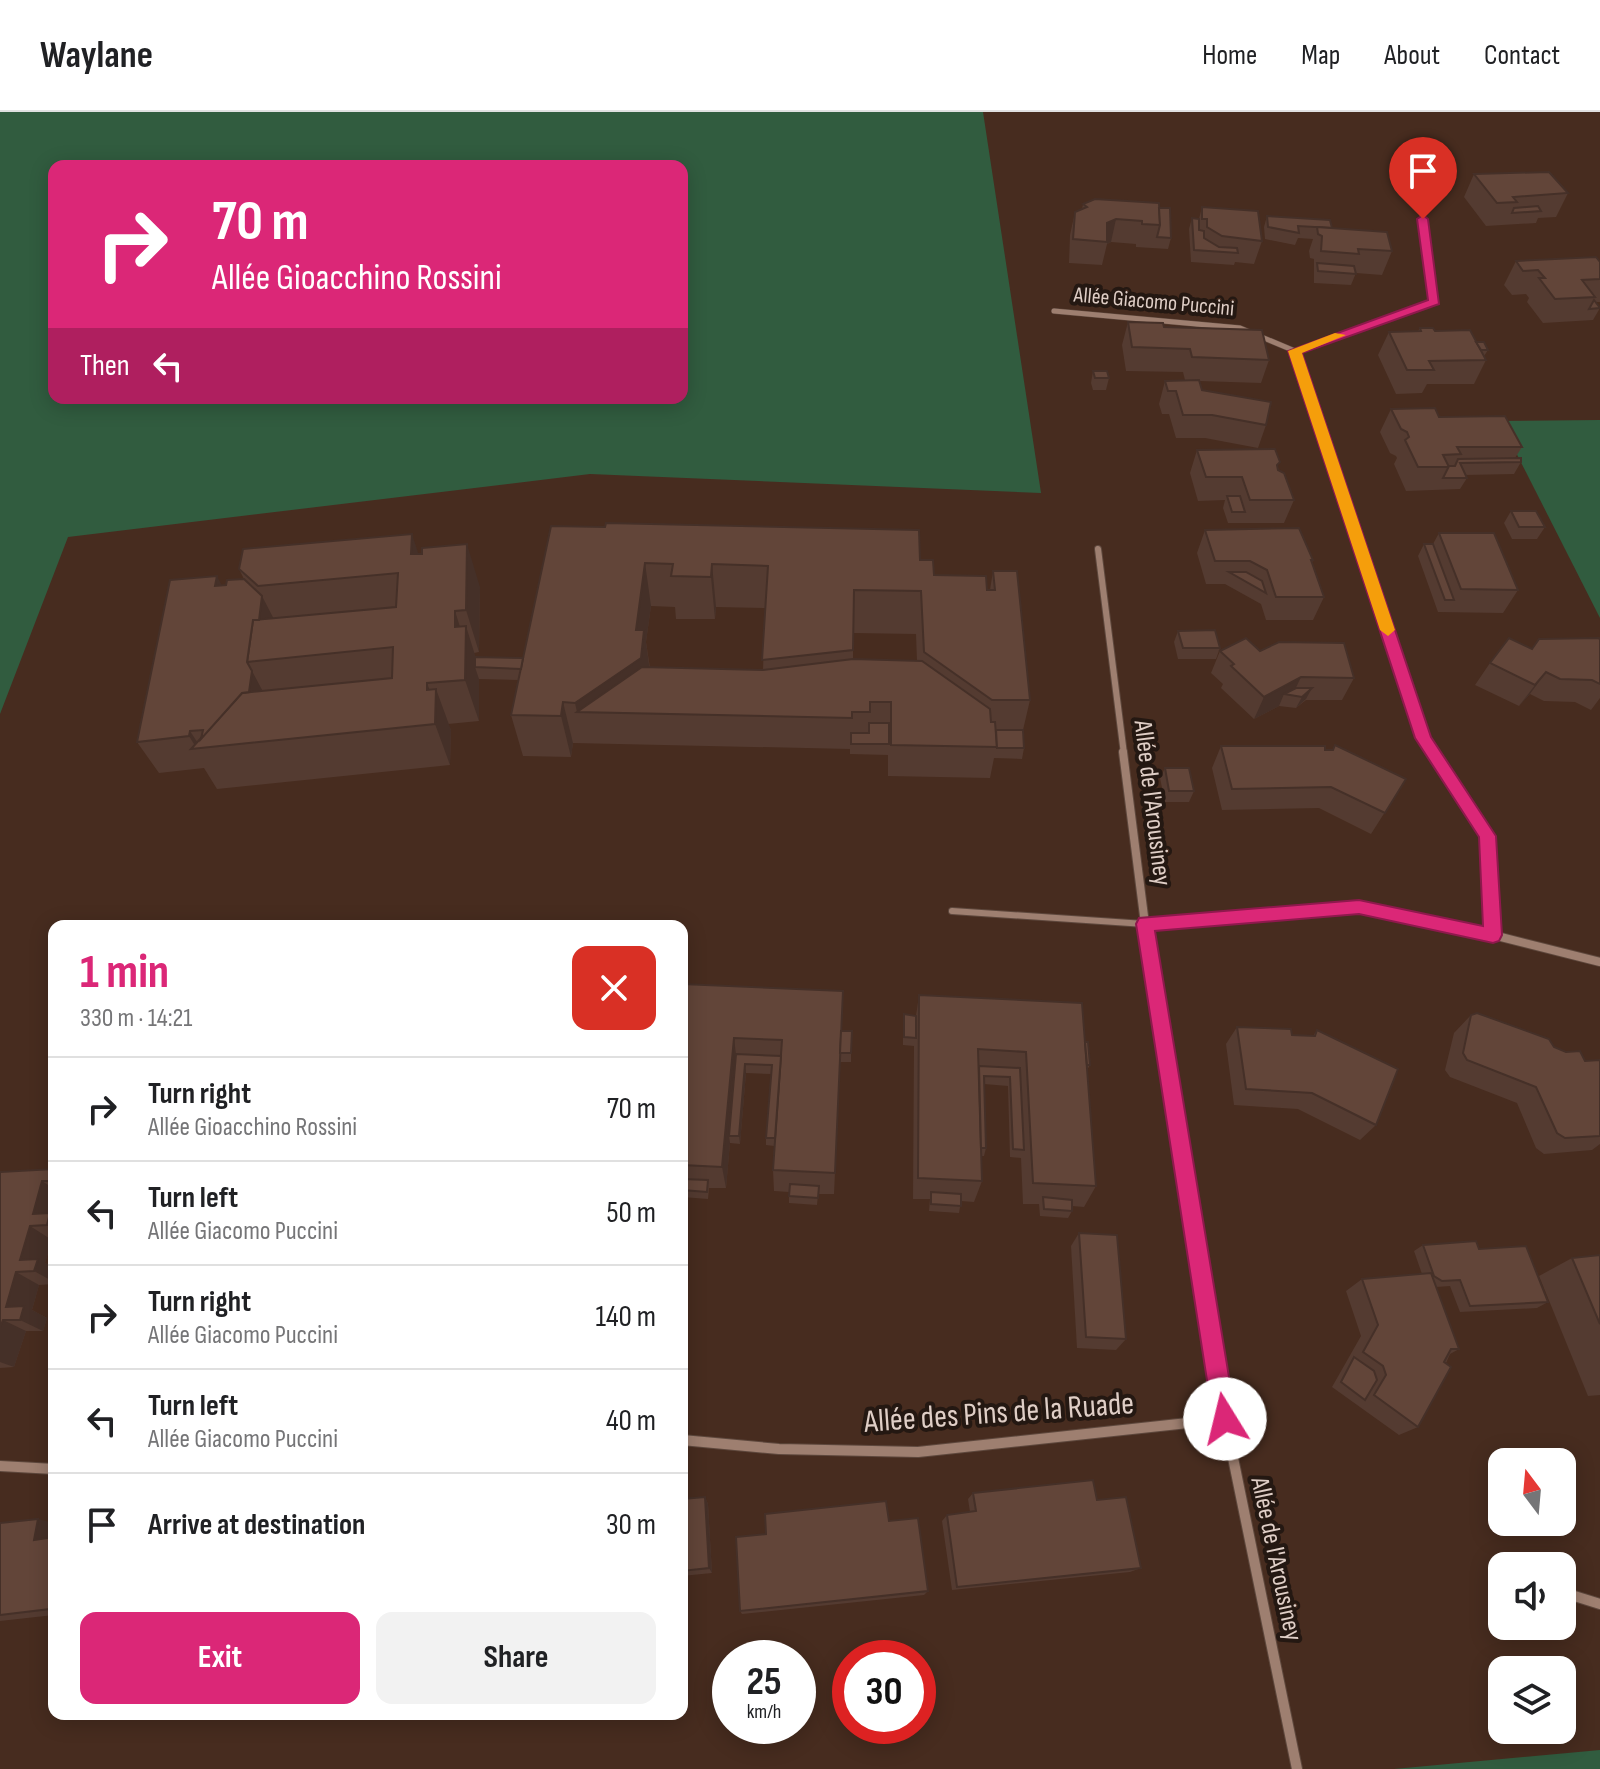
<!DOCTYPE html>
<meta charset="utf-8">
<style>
:root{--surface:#fff;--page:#f2f2f2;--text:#202124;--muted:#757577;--line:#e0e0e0;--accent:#db2777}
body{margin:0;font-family:"Sofia Sans Condensed",sans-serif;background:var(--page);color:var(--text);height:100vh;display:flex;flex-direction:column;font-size:30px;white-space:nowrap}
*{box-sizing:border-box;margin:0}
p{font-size:26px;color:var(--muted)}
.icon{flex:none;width:44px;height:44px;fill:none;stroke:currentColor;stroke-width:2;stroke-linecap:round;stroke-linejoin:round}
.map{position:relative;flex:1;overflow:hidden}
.details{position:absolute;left:48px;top:808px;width:640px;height:800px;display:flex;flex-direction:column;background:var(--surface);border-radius:16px;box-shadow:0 4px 20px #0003}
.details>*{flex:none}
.banner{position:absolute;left:48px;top:48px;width:640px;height:244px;border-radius:16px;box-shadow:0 4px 20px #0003;background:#db2777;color:#fff;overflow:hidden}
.needle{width:52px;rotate:344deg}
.buttons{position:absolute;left:1488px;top:1336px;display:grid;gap:16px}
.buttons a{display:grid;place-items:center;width:88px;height:88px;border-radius:16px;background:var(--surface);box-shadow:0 4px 20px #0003;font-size:40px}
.speed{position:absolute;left:712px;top:1528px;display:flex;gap:16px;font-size:40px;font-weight:700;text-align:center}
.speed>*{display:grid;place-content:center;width:104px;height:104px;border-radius:50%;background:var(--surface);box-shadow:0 4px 20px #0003;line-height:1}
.speed small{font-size:20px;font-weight:400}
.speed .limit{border:12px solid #d22;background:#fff;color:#111}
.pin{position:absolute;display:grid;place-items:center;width:68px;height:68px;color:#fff;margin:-82px -34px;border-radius:50% 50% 50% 0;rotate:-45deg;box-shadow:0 0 8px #0007}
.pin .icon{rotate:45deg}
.me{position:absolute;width:88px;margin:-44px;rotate:351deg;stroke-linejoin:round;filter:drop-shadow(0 0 6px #0008)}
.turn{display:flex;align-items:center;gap:28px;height:168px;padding:0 32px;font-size:36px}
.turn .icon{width:104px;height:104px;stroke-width:2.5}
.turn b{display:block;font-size:56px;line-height:68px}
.then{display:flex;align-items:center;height:76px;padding:0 32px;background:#0003;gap:16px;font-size:30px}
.round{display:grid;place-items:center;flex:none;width:84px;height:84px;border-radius:16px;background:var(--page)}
.head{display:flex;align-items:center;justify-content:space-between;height:136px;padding:0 32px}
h1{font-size:48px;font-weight:700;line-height:60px;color:var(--accent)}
.action{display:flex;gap:16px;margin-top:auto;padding:16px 32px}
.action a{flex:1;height:92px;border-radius:16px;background:var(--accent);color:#fff;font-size:32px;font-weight:700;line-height:92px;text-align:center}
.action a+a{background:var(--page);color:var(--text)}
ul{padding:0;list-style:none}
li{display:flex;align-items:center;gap:24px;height:104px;padding:0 32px;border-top:2px solid var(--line)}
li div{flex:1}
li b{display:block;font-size:30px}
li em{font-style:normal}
header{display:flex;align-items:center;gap:48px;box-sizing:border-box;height:112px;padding:0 40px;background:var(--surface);border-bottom:2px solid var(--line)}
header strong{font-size:38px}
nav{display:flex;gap:44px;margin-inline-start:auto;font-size:28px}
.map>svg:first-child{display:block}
.green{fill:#315c3f;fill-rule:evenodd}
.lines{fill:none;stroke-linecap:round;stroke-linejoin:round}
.lane-casing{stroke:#5e483d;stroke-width:8}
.street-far3-casing{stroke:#5e483d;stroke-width:6}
.street-far2-casing{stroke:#5e483d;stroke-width:8}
.street-far1-casing{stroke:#5e483d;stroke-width:10}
.street-casing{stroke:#5e483d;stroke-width:12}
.lane{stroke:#9e7f70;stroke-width:6}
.street-far3{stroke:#9e7f70;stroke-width:5}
.street-far2{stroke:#9e7f70;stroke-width:6}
.street-far1{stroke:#9e7f70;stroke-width:8}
.street{stroke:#9e7f70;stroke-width:10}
.wall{fill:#543b31;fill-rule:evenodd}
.shaded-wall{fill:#453028}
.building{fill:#624539;stroke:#453028;stroke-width:2}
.route{fill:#db2777;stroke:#8e194d;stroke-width:2}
.slow{fill:#f59e0b}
.labels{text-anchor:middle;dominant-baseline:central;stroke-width:8;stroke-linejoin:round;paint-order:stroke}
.far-street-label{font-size:22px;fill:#dfcec6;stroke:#241812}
.street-label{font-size:26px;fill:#dfcec6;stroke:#241812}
.near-street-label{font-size:32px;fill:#dfcec6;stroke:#241812}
</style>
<header>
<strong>Waylane</strong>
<nav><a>Home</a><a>Map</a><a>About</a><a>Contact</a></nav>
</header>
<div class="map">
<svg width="1600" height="1657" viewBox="0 0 1600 1657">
<rect width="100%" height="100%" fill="#472c1f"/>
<g class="green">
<path d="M0 0H983L1041 381 590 362 68 425 0 602ZM54 54H682V286H54Z"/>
<polygon points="1600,308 1600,506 1500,309"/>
<polygon points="1600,1638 1600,1657 1394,1657"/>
</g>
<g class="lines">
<g class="lane-casing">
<polyline id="lane" points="952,799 1145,812"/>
</g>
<g class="street-far3-casing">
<g id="street-far3">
<polyline points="1054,199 1240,216 1295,239 1310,285"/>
<polyline points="1295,239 1435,190 1415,52"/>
</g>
</g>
<g class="street-far2-casing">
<g id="street-far2">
<polyline points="1310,283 1424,626 1434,642"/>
<polyline points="1098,437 1124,642"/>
</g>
</g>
<g class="street-far1-casing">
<g id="street-far1">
<polyline points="1123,640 1145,812 1190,1092"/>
<polyline points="1433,640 1487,724 1493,823"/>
<polyline points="1145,812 1359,795 1493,823 1600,850"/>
</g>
</g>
<g class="street-casing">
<g id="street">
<polyline points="1190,1090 1225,1307 1297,1657"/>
<polyline points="682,1328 779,1337 918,1340 1225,1307"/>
<polyline points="0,1354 54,1357"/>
<polyline points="1568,1482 1600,1492"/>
</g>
</g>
<use href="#lane" class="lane"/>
<use href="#street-far3" class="street-far3"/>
<use href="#street-far2" class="street-far2"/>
<use href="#street-far1" class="street-far1"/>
<use href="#street" class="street"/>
</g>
<g class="wall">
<polygon points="1474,62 1568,81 1556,105 1538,106 1536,111 1486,114 1464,85"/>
<polygon points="1083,92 1159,96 1171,126 1168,137 1136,135 1136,132 1111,130 1107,132 1102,153 1069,151 1070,123 1075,100 1082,97"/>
<polygon points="1202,95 1262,129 1254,152 1235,150 1234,153 1191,150 1189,117 1192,106 1199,107"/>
<polygon points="1267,104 1331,116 1392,139 1382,163 1356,161 1351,173 1314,171 1314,147 1310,146 1309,139 1313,127 1298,126 1295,133 1265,127 1264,115"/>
<polygon points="1516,149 1600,150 1600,190 1596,190 1600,196 1593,208 1543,211 1527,190 1529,186 1526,182 1512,183 1504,173"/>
<polygon points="1128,210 1164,215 1269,248 1261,271 1199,269 1202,278 1266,313 1258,336 1205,326 1176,326 1169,302 1162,302 1159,292 1165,269 1185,268 1183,260 1126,259 1122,233"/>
<polygon points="1420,216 1476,230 1488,238 1484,244 1486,248 1474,272 1427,272 1422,281 1396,282 1378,243 1389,220 1418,219"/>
<polygon points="1093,259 1109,266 1106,278 1093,278 1091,271"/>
<polygon points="1391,297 1439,305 1522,335 1515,346 1521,350 1514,362 1465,363 1467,366 1460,377 1406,379 1394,352 1397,346 1396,344 1390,341 1380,320"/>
<polygon points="1197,338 1278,356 1294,388 1284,411 1228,411 1223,396 1225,388 1198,389 1190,361"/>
<polygon points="1511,399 1545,415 1537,427 1512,427 1504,411"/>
<path d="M551 414 920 448 934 463 987 478H990L993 459 1030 588 1023 618 1024 636 1022 647 994 646 990 666 888 664V643L850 642V632V637L573 631 571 645 523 644 511 603 519 568 479 567V609L448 612 451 618 450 653 217 677 204 656 159 661 137 630 222 474 244 467 239 457 418 442 480 475 479 540 474 541 475 545 523 546ZM651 494 675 495 676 507H715L716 495 765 496 763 558 650 556 646 530ZM853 521 916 522 917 549 853 547Z"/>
<polygon points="1205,418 1313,448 1312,451 1324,485 1313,508 1266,508 1261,492 1225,472 1206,472 1197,441"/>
<polygon points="1439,421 1518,478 1503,501 1438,500 1418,444 1424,432 1433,432"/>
<polygon points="1178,519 1220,536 1216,547 1178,547 1174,530"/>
<polygon points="1600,528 1600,586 1591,598 1575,590 1544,589 1530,582 1519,594 1475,573 1490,551"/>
<polygon points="1220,539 1260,539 1354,566 1342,588 1306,588 1296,596 1279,594 1254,607 1221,576 1223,572 1211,561"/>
<polygon points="1221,634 1325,638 1406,667 1371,722 1319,696 1222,698 1212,656"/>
<polygon points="1165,656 1194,679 1189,690 1165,690 1160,666"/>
<polygon points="682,872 841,919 851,941 851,950 840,950 834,1082 818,1082 817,1093 789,1091 789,1080 774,1079 773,1058 774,1034 766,1033 766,1026 771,962 746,961 740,1032 730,1031 726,1076 709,1076 708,1087 682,1085"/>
<polygon points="919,883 1085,930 1090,953 1087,958 1096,1074 1084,1095 1072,1094 1072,1099 1068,1106 1040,1104 1039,1092 1023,1092 1021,1046 1010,1045 1008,974 984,972 986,1036 984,1044 981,1044 982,1069 974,1090 961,1089 959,1101 929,1099 930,1087 913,1087 914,933 914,934 903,933 903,911 904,902 916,904"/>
<polygon points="1471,903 1554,935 1585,949 1600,948 1600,1032 1592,1038 1544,1042 1536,1036 1517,991 1450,965 1445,958 1454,921"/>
<polygon points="1237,915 1292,923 1313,924 1317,918 1376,1013 1360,1028 1298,997 1234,993 1226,932"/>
<polygon points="54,1057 54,1128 52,1128 45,1151 54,1156 54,1172 39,1173 32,1198 47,1206 43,1219 26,1219 14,1255 0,1256 0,1060"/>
<polygon points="1079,1121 1126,1227 1116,1238 1077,1236 1071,1134"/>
<polygon points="1423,1133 1479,1137 1548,1190 1537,1196 1460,1200 1450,1174 1436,1175 1459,1237 1450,1242 1418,1315 1399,1323 1332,1275 1361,1224 1346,1179 1362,1167 1422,1162 1414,1139"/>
<polygon points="1600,1143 1600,1283 1588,1284 1539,1164 1572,1146"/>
<polygon points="973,1381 1097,1388 1141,1456 1130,1460 952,1478 942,1409 947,1403 970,1400 968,1387"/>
<polygon points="705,1385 708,1392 712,1461 682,1464 682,1387"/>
<polygon points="889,1409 928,1479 924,1483 742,1502 740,1499"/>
<polygon points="0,1411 54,1411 54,1503 0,1509"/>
</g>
<g class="shaded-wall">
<polygon points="1116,107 1111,130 1107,132 1107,111"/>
<polygon points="412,422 426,465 411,442"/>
<polygon points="467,432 480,475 479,540 466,498"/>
<polygon points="645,451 651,494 646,530 650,560 577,600 575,591 636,518"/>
<polygon points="712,452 716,495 715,507 711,465"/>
<polygon points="217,464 234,497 215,474"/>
<polygon points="262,484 279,517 253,549"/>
<polygon points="455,499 465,531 466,514 479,556 475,555 479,567 479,609 465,568 455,515"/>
<polygon points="252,559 269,591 207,636"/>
<polygon points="1546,560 1530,582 1519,594 1535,573"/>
<polygon points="1301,565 1292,584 1284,582 1279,594 1254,607 1264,585"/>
<polygon points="427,571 435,593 436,577 451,618 450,653 435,612 427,578"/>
<polygon points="1312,576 1306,587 1296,596 1302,585"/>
<polygon points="563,590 573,631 571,645 561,604"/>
<polygon points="190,619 201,636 197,637 189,624"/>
<polygon points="734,926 737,951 729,1024 730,1031 726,1076 722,1055"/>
<polygon points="745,952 746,961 740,1032 739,1024"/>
<polygon points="42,1069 54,1077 54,1118 33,1102"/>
<polygon points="30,1114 52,1128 45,1151 54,1156 54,1170 34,1159 20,1148"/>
<polygon points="16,1160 39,1173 32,1198 47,1206 43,1219 20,1208 6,1195"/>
<polygon points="3,1208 26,1219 14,1255 0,1250 0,1216"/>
<polygon points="705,1385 708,1392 712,1461 709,1456"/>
<polygon points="38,1407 54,1411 54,1432 34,1428"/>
<polygon points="54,1478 54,1498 50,1497"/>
</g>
<g class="building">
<polygon points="1549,60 1568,81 1513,85 1517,90 1497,91 1474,62"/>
<polygon points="1095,87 1159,91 1160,113 1142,112 1142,109 1116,107 1107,111 1107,130 1073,127 1075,100 1087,95 1083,92"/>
<polygon points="1538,94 1541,99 1512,101 1514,96"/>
<polygon points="1202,95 1258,99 1262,129 1222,124 1207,115 1207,107 1202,107"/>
<polygon points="1159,96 1170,96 1171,126 1157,125 1160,113"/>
<polygon points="1267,104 1330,108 1332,116 1298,114 1299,121 1268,115"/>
<polygon points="1192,106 1199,107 1199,118 1204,119 1204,126 1219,135 1237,136 1238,141 1194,138"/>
<polygon points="1317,115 1387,120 1392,139 1358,137 1359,142 1321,139 1322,124 1318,122"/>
<polygon points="1596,145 1600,150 1600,167 1582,168 1595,185 1555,187 1539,166 1545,166 1538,158 1523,159 1516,149"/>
<polygon points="1317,151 1354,154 1356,162 1318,159"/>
<polygon points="1594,188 1600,196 1589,197"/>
<polygon points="1128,210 1163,211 1164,215 1262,218 1269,248 1192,245 1190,237 1132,235"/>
<polygon points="1420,216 1433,216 1435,219 1470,218 1486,248 1429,249 1434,258 1407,258 1389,220 1421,219"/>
<polygon points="1476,230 1484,230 1488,238 1481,238"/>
<polygon points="1093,259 1107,259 1109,266 1095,266"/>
<polygon points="1199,268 1202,278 1271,290 1266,313 1212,303 1183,303 1176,279 1168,279 1165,269"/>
<polygon points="1435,296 1439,305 1505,304 1522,335 1457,335 1461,342 1443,343 1449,355 1418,355 1405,328 1409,325 1407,320 1401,317 1391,297"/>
<polygon points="1275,337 1280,350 1277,353 1278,358 1284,361 1294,388 1250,388 1242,365 1206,365 1197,338"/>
<polygon points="1521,346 1521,350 1460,351 1467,366 1443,366 1449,354 1455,354 1458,347"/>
<polygon points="1227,384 1240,384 1245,400 1232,400"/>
<polygon points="1511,399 1536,399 1545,415 1519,415"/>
<polygon points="606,411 919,418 920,448 933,448 934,463 986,464 987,478 995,478 993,459 1017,459 1030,588 992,588 924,540 921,479 854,478 853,538 762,548 768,454 712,452 711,465 671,464 673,452 645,451 636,518 644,518 641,546 575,591 563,590 561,604 511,603 551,414 605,415"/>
<polygon points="1299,416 1313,448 1311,448 1324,485 1276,485 1267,458 1250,449 1215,449 1205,418"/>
<polygon points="1439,421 1494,421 1518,478 1461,477"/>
<polygon points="412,422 411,442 422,442 422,436 467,432 466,498 455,499 455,515 466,514 465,568 427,571 427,578 436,577 435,612 191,637 242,581 392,566 393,535 247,550 253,508 396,495 398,461 258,474 239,457 243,437"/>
<polygon points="1424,432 1433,432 1454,488 1445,488"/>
<polygon points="1229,460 1246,460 1262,469 1266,481"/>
<polygon points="217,464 215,474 226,473 227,468 244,467 262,484 259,508 253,508 247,550 252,559 249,580 242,581 201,627 203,618 190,619 189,624 137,630 170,468"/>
<polygon points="1215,518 1220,536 1183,536 1178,519"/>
<polygon points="1246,526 1260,539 1279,530 1344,531 1354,566 1301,565 1264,585 1231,554 1234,552 1220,539"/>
<polygon points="1509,526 1532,537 1539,527 1599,526 1600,528 1600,572 1592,568 1560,567 1546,560 1535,573 1490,551"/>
<polygon points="475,545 523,546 521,557 475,555"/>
<polygon points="853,547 922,549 990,597 991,610 995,610 997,635 891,633 891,590 870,590 870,600 852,600 852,606 577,600 642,555 763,558"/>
<polygon points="1296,576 1312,576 1302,585 1284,582"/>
<polygon points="869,611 889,611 889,632 851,632 851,621 869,621"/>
<polygon points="996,618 1023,618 1024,636 997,636"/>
<polygon points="1335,633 1406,667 1385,701 1331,675 1232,677 1221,634 1325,634 1325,638 1333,638"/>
<polygon points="1165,656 1189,656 1194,679 1169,679"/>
<polygon points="682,872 843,879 835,1061 773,1058 782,928 734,926 722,1055 682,1053"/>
<polygon points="919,883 1082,891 1096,1074 1033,1071 1026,940 978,937 982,1069 918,1066"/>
<polygon points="1477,901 1549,927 1554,935 1566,940 1580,939 1585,949 1600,948 1600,1024 1565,1026 1557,1021 1536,975 1467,948 1463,941 1471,903"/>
<polygon points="904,902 916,904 916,926 904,925"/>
<polygon points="1237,915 1291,917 1292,923 1315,924 1317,918 1398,957 1376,1013 1312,981 1246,977"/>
<polygon points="841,919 852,919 851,941 840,941"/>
<polygon points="1085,930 1088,930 1090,953 1087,953"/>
<polygon points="736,942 781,944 775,1026 766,1026 772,953 745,952 739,1024 729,1024"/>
<polygon points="979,954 1020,956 1024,1038 1013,1037 1010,965 984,964 986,1036 981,1036"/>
<polygon points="54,1057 54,1069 42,1069 33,1102 50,1101 47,1113 30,1114 20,1148 38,1147 34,1159 16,1160 6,1195 24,1194 20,1208 3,1208 0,1216 0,1060"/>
<polygon points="682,1067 708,1068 707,1080 682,1078"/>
<polygon points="790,1072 819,1074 818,1086 789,1084"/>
<polygon points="931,1080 961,1082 961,1094 931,1092"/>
<polygon points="1043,1085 1072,1088 1072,1099 1044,1097"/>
<polygon points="1079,1121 1117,1123 1126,1227 1086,1225"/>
<polygon points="1476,1129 1479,1137 1526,1134 1548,1190 1470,1194 1460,1168 1442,1169 1434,1164 1423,1133"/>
<polygon points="1600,1143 1600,1212 1572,1146"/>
<polygon points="1431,1161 1459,1237 1451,1237 1444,1250 1451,1255 1418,1315 1374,1283 1386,1263 1383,1254 1363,1240 1378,1213 1362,1167"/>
<polygon points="1354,1245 1374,1259 1377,1268 1365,1288 1341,1270"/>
<polygon points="1093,1368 1097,1388 1126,1385 1141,1456 957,1475 947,1403 976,1399 973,1381"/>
<polygon points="705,1385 709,1456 682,1459 682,1387"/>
<polygon points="886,1389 889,1409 918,1406 928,1479 740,1499 736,1425 766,1422 765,1402"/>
<polygon points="38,1407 34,1428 54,1425 54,1478 50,1497 0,1503 0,1411"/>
</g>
<polygon class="route" points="1423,103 1428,107 1439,192 1302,241 1431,625 1496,724 1502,823 1499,829 1493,831 1359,802 1155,819 1236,1307 1233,1315 1225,1318 1217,1315 1213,1307 1136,812 1139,806 1359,788 1483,814 1479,725 1415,626 1288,239 1428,188 1417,107"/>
<polygon class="slow" points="1335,221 1346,223 1302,241 1395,518 1388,524 1380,518 1288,239"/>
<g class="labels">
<g class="far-street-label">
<text transform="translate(1154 190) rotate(5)">Allée Giacomo Puccini</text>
</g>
<g class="street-label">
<text transform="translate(1152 691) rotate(83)">Allée de l'Arousiney</text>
<text transform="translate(1276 1447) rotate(78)">Allée de l'Arousiney</text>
</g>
<g class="near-street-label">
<text transform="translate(999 1301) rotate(-4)">Allée des Pins de la Ruade</text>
</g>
</g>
</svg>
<div class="buttons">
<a><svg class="needle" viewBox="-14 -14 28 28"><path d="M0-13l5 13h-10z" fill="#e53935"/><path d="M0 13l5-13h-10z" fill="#757577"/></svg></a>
<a><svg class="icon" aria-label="sound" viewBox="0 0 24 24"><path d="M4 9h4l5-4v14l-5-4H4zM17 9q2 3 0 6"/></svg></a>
<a><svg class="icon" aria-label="layers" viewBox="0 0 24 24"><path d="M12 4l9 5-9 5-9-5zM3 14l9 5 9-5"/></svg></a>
</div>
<div class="speed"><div>25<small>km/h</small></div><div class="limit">30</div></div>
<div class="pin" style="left:1423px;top:107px;background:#d93025"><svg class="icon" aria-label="arrive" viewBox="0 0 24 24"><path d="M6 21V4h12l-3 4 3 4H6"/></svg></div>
<svg class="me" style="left:1225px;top:1307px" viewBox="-20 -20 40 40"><circle r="19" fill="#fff"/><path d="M0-13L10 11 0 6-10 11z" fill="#db2777"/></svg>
<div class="banner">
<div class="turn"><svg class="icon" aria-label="right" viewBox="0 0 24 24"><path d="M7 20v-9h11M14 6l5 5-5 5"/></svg><div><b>70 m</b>Allée Gioacchino Rossini</div></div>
<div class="then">Then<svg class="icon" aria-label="left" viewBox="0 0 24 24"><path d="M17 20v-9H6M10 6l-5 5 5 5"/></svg></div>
</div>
<section class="details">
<div class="head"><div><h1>1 min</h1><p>330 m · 14:21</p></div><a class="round" style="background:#d93025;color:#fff"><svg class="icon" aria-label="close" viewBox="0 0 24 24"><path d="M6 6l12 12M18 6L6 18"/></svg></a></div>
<ul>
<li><svg class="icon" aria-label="right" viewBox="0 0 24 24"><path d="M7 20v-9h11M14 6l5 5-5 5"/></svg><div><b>Turn right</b><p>Allée Gioacchino Rossini</p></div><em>70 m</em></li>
<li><svg class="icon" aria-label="left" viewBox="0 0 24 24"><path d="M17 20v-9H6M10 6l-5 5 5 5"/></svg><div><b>Turn left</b><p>Allée Giacomo Puccini</p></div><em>50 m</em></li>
<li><svg class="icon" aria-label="right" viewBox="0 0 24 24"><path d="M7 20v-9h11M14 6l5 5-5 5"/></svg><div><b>Turn right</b><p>Allée Giacomo Puccini</p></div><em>140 m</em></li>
<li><svg class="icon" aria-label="left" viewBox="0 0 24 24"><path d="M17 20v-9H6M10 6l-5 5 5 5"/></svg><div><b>Turn left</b><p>Allée Giacomo Puccini</p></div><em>40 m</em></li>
<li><svg class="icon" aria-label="arrive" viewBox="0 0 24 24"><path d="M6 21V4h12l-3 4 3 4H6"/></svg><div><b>Arrive at destination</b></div><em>30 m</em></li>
</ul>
<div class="action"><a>Exit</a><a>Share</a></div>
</section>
</div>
